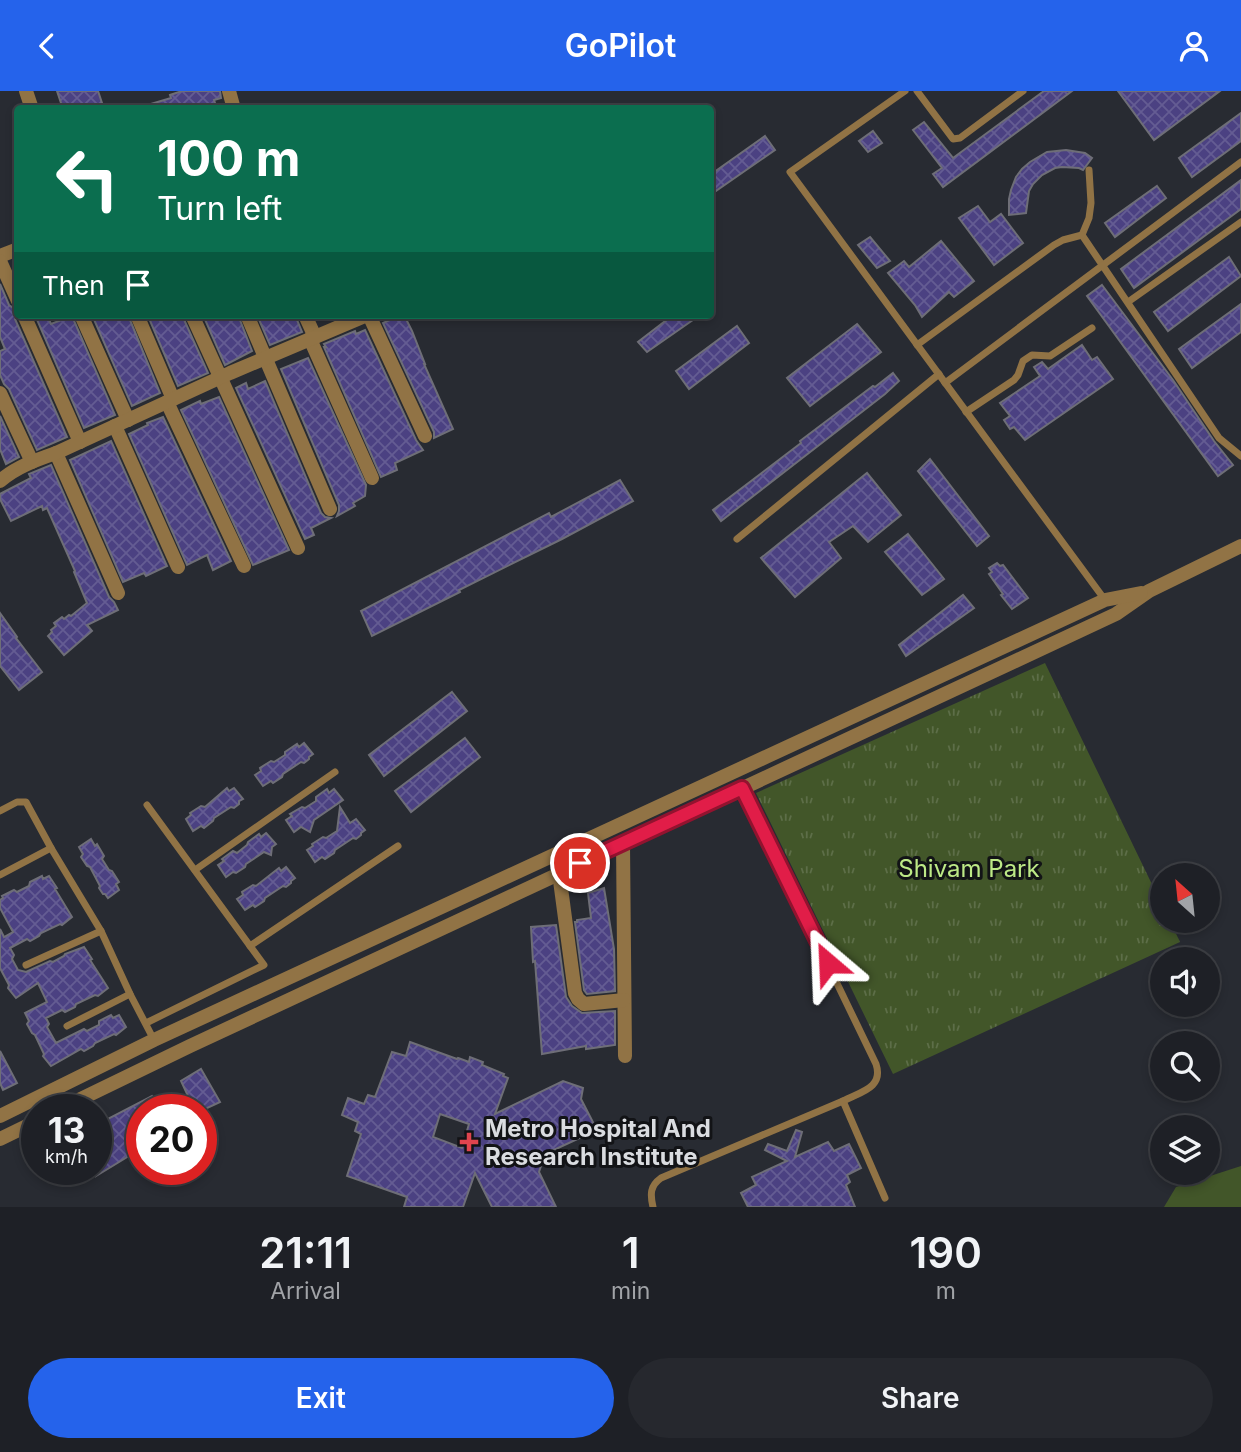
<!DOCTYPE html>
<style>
:root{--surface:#1e2026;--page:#26282e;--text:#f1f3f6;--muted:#a1a3a7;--line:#3c3e43;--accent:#2563eb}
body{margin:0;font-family:Inter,sans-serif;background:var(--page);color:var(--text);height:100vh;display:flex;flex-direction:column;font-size:26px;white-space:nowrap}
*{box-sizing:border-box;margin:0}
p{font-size:23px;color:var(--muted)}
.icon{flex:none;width:38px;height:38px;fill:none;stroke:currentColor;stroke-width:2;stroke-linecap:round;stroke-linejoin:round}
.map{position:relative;height:1116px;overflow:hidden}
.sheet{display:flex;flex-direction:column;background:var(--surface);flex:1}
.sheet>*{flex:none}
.hud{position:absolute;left:14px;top:14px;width:700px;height:214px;border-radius:7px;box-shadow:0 4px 10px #0003,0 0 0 2px var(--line);background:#0b6e4f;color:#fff;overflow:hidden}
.needle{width:46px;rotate:333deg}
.controls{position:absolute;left:1150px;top:772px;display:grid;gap:14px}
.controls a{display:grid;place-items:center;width:70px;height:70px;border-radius:50%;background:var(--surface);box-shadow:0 4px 10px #0003,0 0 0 2px var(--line);font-size:35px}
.speed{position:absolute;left:21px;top:1003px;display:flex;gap:14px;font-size:35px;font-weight:700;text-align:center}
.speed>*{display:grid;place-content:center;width:91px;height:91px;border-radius:50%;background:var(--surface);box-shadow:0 4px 10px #0003,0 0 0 2px var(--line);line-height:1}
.speed small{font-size:18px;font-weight:400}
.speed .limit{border:10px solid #d22;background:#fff;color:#111}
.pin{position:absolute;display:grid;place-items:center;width:60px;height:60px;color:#fff;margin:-30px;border:4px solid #fff;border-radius:50%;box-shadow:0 2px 7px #0007}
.me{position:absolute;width:77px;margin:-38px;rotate:334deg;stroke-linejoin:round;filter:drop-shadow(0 0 5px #0008)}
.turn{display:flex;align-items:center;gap:24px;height:147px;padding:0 28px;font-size:32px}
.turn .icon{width:91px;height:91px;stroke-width:2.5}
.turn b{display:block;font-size:49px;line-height:60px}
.then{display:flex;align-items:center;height:66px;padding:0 28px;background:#0003;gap:14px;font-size:26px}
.eta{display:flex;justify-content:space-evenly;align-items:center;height:119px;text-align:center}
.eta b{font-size:42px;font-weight:600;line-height:49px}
.primary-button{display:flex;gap:14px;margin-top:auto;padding:14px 28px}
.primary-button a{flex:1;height:80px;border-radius:42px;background:var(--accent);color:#fff;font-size:28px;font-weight:600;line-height:80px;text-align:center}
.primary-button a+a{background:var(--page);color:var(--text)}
header{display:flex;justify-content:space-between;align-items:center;height:91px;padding:0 28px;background:var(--accent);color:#fff;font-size:32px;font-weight:600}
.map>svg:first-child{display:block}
.park{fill:url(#park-tufts)}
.pitch{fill:#425629}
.building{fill:url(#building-cross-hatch);stroke:#6e6e77;stroke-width:2;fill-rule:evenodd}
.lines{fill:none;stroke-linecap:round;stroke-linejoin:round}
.service{stroke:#917345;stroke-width:7}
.minor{stroke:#917345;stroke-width:14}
.tertiary{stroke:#917345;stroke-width:14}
.route-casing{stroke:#92132f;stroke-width:18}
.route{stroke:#e11d48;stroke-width:12}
.health-dot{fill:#e0444e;stroke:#121316;stroke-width:2.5}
.labels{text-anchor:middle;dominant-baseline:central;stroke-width:6;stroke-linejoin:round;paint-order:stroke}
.park-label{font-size:24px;fill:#bde986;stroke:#121316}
.poi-label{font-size:24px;font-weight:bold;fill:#dadce0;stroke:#121316;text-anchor:start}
</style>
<header><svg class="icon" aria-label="back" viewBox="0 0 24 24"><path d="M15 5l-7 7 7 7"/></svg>GoPilot<svg class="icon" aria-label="person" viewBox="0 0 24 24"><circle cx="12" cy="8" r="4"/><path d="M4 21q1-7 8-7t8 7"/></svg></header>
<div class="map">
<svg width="1241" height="1116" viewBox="0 0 1241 1116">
<defs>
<pattern id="park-tufts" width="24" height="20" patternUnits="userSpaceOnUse" patternTransform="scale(1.75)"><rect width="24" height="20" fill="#425629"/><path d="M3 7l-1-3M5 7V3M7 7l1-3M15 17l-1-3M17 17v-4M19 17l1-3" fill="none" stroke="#5d6e48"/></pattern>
<pattern id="building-cross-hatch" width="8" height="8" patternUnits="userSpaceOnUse" patternTransform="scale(1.75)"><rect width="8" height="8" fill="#4b4182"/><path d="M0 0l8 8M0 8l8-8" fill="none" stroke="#645c93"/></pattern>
</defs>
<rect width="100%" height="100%" fill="#282b32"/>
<polygon class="park" points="1045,572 1162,814 1162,830 1170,830 1180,851 893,983 756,702"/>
<polygon class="pitch" points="1241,1075 1241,1116 1164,1116 1176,1096"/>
<g class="building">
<polygon points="57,0 98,0 104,18 63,18"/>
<polygon points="182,0 220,0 221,7 214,9 217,18 144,18 144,15 171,7 170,4"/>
<polygon points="1044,0 1072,0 943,96 933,83 942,77 913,39 924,31 953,67"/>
<polygon points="1118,0 1220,0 1154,49"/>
<polygon points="1241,22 1241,50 1192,86 1179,67"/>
<polygon points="873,40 882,52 868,61 859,50"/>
<polygon points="765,45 775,59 710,104 710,84"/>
<polygon points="1066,59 1085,62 1092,67 1083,79 1079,77 1062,76 1055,77 1042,84 1033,93 1029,100 1026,122 1009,124 1009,108 1011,99 1016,86 1022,78 1030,71 1047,61"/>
<polygon points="1241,89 1241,118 1134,197 1121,178"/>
<polygon points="1157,95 1166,107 1115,146 1105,132"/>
<polygon points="978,115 990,131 1001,123 1023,152 994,174 959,127"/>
<polygon points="870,146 890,170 877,177 858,154"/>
<polygon points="941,150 974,190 954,206 949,201 922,226 915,214 888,182 904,170 909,176"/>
<polygon points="1229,166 1241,185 1168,240 1154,221"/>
<polygon points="0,193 9,214 16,219 15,228 67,346 37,359 9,298 4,293 0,284 0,260 5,258 0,246"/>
<polygon points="1102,194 1173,289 1214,350 1233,374 1218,385 1087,205"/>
<polygon points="1241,213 1241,241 1192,277 1179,258"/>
<polygon points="35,224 47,224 51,233 72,225 115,324 84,337"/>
<polygon points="92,224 128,224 160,302 132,315"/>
<polygon points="149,224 182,224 208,282 178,295 148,225"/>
<polygon points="203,224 238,224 252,260 225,274"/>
<polygon points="257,224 295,224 302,241 270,254"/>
<polygon points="401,224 404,224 412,240 425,273 424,273 453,338 434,347 434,341 383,232"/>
<polygon points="673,224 700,224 647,261 638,251"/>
<polygon points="857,233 881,261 810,315 787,287"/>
<polygon points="737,235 749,252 689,298 676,280"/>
<polygon points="365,239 416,349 423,359 395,372 397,379 381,386 324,256 326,256 324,253 355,240 356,243"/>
<polygon points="1082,254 1092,269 1097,266 1113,288 1025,349 1014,336 1010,338 1004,329 1010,325 1000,312 1040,285 1034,276 1042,271 1048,278"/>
<polygon points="308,267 366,394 365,405 353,412 355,415 337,425 339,420 339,414 281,278"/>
<polygon points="893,282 899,290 885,303 721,430 713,419 801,352 800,350 873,295 875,296"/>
<polygon points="265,290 321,422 325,426 331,427 311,437 314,444 305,448 236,297 246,292 248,298"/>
<polygon points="219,306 289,459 253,474 181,319 200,310 201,313"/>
<polygon points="0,325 19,366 6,373 0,358"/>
<polygon points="163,326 231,470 213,479 207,464 187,474 129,343 148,334 147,332"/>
<polygon points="111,350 167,475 146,485 144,482 123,491 70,369"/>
<polygon points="930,368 989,445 977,455 918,380"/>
<polygon points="51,374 109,506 114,511 118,519 87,534 92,540 64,564 48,545 52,541 51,539 56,535 54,532 62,526 64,528 69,524 71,525 87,512 74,481 75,480 47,417 43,419 42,415 11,430 0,408 0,403 31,387 29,383"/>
<polygon points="867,382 901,424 868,451 853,435 829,451 841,467 795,506 761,467"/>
<polygon points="620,389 633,410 562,448 459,499 460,501 372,545 361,520 549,422 551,426"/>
<polygon points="908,443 944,488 922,504 885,461"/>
<polygon points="997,472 1000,475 1003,474 1028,507 1012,518 1001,504 1003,503 989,483 992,481 989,477"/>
<polygon points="963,504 974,517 906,565 899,554"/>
<polygon points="0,522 17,546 16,547 42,581 19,599 0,575"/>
<polygon points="452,601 467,620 384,685 369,664"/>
<polygon points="465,647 480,666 411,721 395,700"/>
<polygon points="304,652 313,663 309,666 309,668 304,672 301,671 283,683 282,686 273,692 271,690 263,695 255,684 261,680 260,677 271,670 274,671 285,664 285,661 297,653 299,656"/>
<polygon points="227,697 229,700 234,697 243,708 239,710 239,713 234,717 231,716 214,727 213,730 204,737 201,735 193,740 186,728 191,724 190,722 201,715 205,716"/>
<polygon points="327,698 329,702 334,698 343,709 314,729 310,741 301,736 294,741 286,729 292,725 290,723 302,716 305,717 316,710 316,706"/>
<polygon points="340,716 350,732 356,728 365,739 361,742 361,744 356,748 353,747 335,759 334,762 325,768 322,766 315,771 307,759 313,755 312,753 323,746 326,747 337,740"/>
<polygon points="266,742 276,753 272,756 271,764 264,761 246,773 245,776 236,782 233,781 226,786 218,774 224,770 222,768 233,760 237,762 247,754 248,751 259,743 261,746"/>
<polygon points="91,748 95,755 97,753 104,765 102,768 109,779 112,780 119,791 116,793 119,799 108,807 105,803 103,803 99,797 100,795 90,776 87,775 81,766 83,763 79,756"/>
<polygon points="286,776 295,787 291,790 291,792 286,796 283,795 265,807 264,810 255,816 253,814 245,819 237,808 243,804 242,801 253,794 256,795 279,777 281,780"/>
<polygon points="42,785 43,788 49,785 57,797 55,798 72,826 62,834 60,833 41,842 39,845 30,850 27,848 10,857 14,864 12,868 18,879 26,881 50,870 53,871 64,865 65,863 84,856 92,868 90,869 108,897 98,905 95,904 76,913 75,916 65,921 62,919 46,927 49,933 47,936 56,952 84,938 87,940 99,934 99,930 111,924 113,927 119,924 126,936 116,944 114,943 95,952 93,955 84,960 81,958 51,975 43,965 44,963 35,944 32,942 27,933 29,930 25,922 47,911 38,892 16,907 8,897 9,894 0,877 0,838 4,846 13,841 0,817 0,809 3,807 2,805 14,799 17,801 29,795 30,791"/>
<polygon points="604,797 614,858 615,900 587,903 584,899 575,831 577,831 577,829 591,827 588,802"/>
<polygon points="556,834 566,906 572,915 582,922 615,920 615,954 586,958 586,955 542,963 535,870 533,871 531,836"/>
<path d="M410 951 457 968 458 967 469 971 470 966 483 971 482 974 504 983 503 985 508 987 495 1023 563 990 583 997 581 1008 597 1039 545 1063 539 1081 556 1116H492L475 1082 463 1116H404L407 1106 347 1085 361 1043 355 1040 358 1031 342 1024 348 1007 364 1013 368 1004 375 1006 392 961 406 965ZM440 1023 469 1033 462 1057 433 1046Z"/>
<polygon points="0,960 17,992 3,999 0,992"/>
<polygon points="201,978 220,1011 205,1018 194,1018 181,990"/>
<polygon points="152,1005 160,1018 142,1018 142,1057 96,1085 96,1034"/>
<polygon points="796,1039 802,1041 795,1066 828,1051 834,1060 849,1053 861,1077 847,1084 850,1091 846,1094 855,1116 748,1116 741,1102 756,1094 752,1086 787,1070 765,1059 768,1053 787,1060"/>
</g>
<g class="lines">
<g class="service">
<polyline points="905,0 790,81 1105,509"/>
<polyline points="917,0 953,48 960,47 1023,0"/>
<polyline points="1082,144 1219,347 1241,365"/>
<polyline points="1082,144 1089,127 1091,112 1089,79"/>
<polyline points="1128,211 1241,131"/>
<polyline points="917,254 1054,154 1063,149 1082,144"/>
<polyline points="945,292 1241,71"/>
<polyline points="966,321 1014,289 1018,284 1023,270 1032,264 1050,265 1092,237"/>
<polyline points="737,448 939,283"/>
<polyline points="0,720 17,711 26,711 51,757"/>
<polyline points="195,779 335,681"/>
<polyline points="0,784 51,757 101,840 130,903 154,949"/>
<polyline points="250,855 398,755"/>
<polyline points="26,874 101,840"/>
<polyline points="146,932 264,874 147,714"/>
<polyline points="67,935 130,903"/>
<polyline points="843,1010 885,1107"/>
<path d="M653 1116C650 1103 650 1095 661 1087L843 1010C860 1001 884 997 876 973L743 698"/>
</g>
<g class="minor">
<polyline points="26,0 32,18"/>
<polyline points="229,0 234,18"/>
<polyline points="0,165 18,158"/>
<polyline points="0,170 18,210"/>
<polyline points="24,224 80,351"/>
<polyline points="81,224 128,329"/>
<polyline points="137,224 173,308"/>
<polyline points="192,224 298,457"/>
<polyline points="247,224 330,418"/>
<polyline points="305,224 315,246"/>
<polyline points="369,224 425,345"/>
<polyline points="310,248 372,387"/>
<polyline points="0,302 32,371"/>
<polyline points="167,311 244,475"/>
<polyline points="115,335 178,476"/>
<polyline points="56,362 118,502"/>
<path d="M0 390C16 376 36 369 56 362L230 282 367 224"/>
<polyline points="623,753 625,965"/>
<polyline points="559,782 575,902 578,908 584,913 624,909"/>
</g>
<g class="tertiary">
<polyline points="60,1018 190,955 1116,523 1149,500 1241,455"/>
<polyline points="0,1025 154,949 1105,509 1141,502"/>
<polyline points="0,1048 37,1030"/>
</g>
</g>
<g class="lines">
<g class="route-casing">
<polyline id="route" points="580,772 742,697 828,872"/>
</g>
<use href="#route" class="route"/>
</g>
<path class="health-dot" d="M465.5 1040.5h7v7h7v7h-7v7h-7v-7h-7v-7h7z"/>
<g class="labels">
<g class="park-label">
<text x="969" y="777">Shivam Park</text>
</g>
<g class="poi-label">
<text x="485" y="1037">Metro Hospital And<tspan x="485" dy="28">Research Institute</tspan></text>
</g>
</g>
</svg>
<div class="controls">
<a><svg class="needle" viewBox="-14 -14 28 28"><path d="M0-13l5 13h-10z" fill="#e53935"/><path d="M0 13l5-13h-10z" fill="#a1a3a7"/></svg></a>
<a><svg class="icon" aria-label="sound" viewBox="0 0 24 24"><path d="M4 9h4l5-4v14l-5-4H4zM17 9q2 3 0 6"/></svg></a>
<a><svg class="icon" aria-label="search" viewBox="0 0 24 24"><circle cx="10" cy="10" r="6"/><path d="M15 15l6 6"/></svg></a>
<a><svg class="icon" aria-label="layers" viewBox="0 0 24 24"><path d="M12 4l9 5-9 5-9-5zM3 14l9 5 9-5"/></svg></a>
</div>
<div class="speed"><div>13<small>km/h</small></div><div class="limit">20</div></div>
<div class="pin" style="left:580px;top:772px;background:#d93025"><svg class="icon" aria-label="arrive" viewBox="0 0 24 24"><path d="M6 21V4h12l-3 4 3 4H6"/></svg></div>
<svg class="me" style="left:828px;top:872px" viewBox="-20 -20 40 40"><path d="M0-17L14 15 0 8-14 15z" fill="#e11d48" stroke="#fff" stroke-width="4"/></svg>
<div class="hud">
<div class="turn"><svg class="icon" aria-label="left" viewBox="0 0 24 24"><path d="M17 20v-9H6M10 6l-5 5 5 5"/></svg><div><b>100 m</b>Turn left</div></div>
<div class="then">Then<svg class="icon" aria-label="arrive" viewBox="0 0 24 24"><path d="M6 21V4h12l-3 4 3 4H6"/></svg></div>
</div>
</div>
<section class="sheet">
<div class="eta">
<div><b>21:11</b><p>Arrival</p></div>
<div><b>1</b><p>min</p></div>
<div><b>190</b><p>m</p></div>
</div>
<div class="primary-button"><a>Exit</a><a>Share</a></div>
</section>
